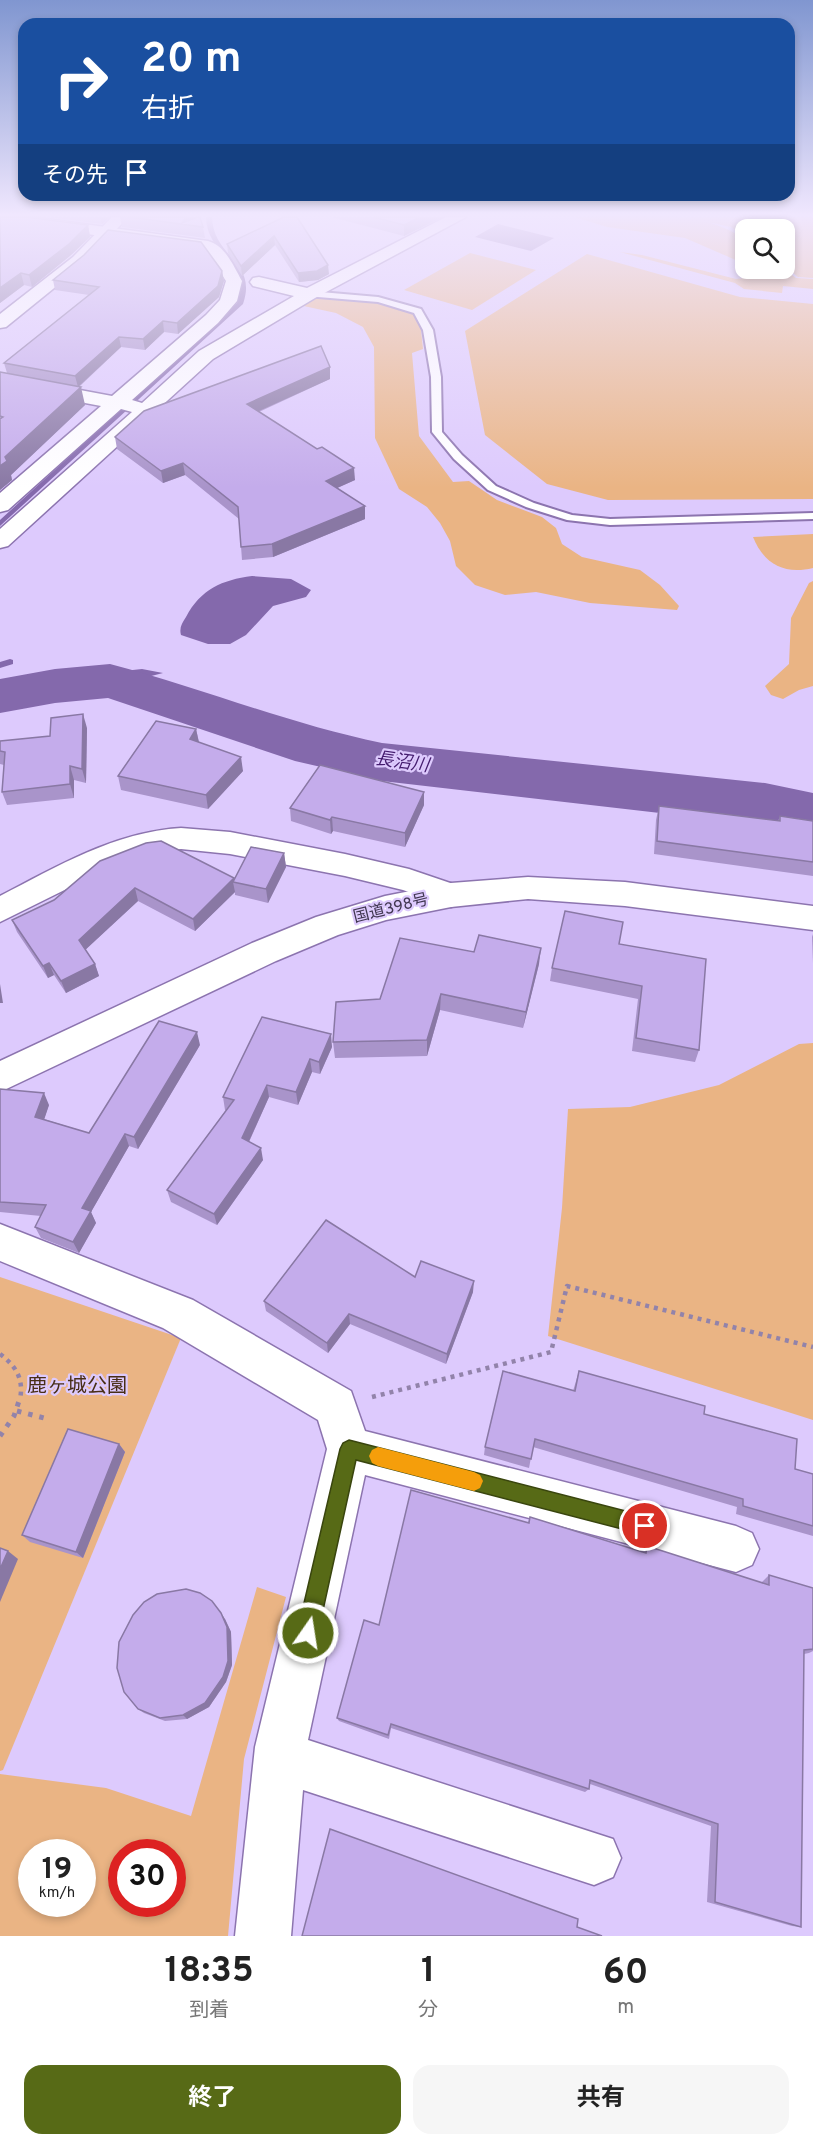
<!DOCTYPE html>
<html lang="ja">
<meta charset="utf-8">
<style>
:root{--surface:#fff;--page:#f6f6f6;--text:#222;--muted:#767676;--accent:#576a16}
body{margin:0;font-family:Overpass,"Noto Sans JP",sans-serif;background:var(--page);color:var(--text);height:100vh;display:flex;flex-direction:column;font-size:22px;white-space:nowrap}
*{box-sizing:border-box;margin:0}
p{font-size:20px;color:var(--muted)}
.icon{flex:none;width:33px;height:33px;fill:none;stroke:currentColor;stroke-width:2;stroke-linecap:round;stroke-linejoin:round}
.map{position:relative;height:1936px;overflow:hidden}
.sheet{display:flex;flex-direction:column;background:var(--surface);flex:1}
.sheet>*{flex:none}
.hud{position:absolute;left:18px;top:18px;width:777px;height:183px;border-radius:18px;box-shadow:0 3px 9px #0003;background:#1a4fa0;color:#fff;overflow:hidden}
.tools{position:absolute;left:735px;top:219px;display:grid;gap:12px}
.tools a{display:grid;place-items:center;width:60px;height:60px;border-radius:12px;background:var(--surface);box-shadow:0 3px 9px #0003;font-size:30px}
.speed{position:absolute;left:18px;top:1839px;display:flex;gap:12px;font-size:30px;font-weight:700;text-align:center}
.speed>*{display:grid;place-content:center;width:78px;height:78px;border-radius:50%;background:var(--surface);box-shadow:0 3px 9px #0003;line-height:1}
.speed small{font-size:15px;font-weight:400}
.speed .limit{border:9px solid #d22;background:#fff;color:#111}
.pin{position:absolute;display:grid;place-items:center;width:51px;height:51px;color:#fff;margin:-26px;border:3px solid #fff;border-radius:50%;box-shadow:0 2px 6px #0007}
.me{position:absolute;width:66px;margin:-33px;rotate:13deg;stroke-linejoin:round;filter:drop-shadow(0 0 4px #0008)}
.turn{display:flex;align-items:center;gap:21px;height:126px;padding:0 24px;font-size:27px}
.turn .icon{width:78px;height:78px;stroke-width:2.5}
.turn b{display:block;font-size:42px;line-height:51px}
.then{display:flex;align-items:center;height:57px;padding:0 24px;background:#0003;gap:12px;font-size:22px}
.eta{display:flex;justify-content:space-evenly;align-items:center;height:102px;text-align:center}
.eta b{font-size:36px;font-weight:700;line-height:42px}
.button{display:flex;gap:12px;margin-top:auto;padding:12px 24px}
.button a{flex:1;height:69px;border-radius:18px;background:var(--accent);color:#fff;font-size:24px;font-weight:700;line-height:69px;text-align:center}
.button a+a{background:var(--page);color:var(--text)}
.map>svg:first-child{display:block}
.green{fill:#eab484;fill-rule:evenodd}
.water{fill:#8469ac}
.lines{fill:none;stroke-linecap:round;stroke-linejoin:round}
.stream{fill:#8469ac;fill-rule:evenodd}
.river{fill:#8469ac;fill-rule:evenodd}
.lane-casing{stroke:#8c74af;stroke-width:4}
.street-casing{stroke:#8c74af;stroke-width:3}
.secondary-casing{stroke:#8c74af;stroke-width:3}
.highway-casing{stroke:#8c74af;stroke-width:3}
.path-far1{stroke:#9283aa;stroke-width:4.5;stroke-dasharray:4 5;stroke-linecap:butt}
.path{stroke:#9283aa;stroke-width:5;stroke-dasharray:4.5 7;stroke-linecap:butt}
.lane{fill:#fff;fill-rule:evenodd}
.street{fill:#fff;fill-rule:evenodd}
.secondary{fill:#fff;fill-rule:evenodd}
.highway{fill:#fff;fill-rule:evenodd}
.wall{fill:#a994ca}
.shaded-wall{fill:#8978a4}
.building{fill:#c4aceb;stroke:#8978a4;stroke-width:1.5}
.route{fill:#576a16;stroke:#39450e;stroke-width:1.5}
.slow{fill:#f59e0b}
.labels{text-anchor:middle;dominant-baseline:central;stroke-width:4.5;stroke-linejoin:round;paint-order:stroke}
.street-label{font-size:16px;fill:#403650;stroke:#ddcafd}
.water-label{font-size:18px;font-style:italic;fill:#441c6e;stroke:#ddcafd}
.near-park-label{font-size:20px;fill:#482e16;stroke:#ddcafd}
</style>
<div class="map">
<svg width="813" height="1936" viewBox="0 0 813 1936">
<rect width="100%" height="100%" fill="#ddcafd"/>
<g class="green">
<path d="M575 217C629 217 700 206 745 240V264L685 238 607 227Z"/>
<polygon points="684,217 813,217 813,278 798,277 785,266 784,230 746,230 745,237 731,227"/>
<polygon points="620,252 642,255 736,279 771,275 756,269 784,269 796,278 813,279 813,289 783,286 782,293 744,289 735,283"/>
<polygon points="470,253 536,270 472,310 404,290"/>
<polygon points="587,254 740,297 813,304 813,499 608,500 547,484 485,435 465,331"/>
<polygon points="317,296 390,303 413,312 421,330 423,349 412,353 419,436 453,482 469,481 497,500 542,517 556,528 562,544 582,557 640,570 660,585 679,606 677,610 590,603 536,592 505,595 475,585 456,566 450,541 440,523 427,507 399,489 375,438 374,347 363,327 336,313 299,305"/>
<path d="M813 534V568C784 575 764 564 753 537Z"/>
<polygon points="813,581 813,686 799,690 783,699 771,695 765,686 789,664 791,618 809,583"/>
<polygon points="813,1043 813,1420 548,1336 562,1208 568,1109 630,1107 719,1085 799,1044"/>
<polygon points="0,1277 181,1338 3,1770 0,1771"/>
<path d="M257 1587 286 1597 244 1759 228 1936H0V1774L106 1788 191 1816ZM32 1852H82V1904H32ZM122 1852H172V1904H122Z"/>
</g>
<g class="water">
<polygon points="498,224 554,238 531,251 475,237"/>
<path d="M252 576 291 579 311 590 306 597 273 606 246 635 230 644H208L181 635C179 628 182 623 186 617 201 589 222 580 252 576Z"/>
<polygon points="142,669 163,673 100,689 62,690 0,702 0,689 40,680"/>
</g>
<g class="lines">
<g class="stream">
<path d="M206 217H212C213 258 258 261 243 304L0 526V520L237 303C251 263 207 256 206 217Z"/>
<polygon points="10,659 13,660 13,664 0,668 0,662"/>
</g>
<path class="river" d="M110 664C202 688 289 724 382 743L765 783 813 793V835L765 825 382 781 295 761 108 698 55 703 0 713V679L55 669Z"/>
<g class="lane-casing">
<polygon id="lane" points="309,291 378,297 421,309 433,330 441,377 442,432 462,455 496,486 534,503 572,515 610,519 813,513 813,519 610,525 567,520 526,507 488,490 454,459 432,432 431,377 423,330 414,313 378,302 306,296 305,294"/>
</g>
<g class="street-casing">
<g id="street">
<path d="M0 217H32L208 241C225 245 234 267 242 281L237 301 218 323 132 400 142 403 199 351 294 296 253 286 250 282 253 278 259 277 307 288 446 217H466L315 298 213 359 8 546 0 548V529L132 412 121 409 8 510 0 512V493L101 406 0 387V375L112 396 206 315 220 300 226 281 213 261 203 250 0 222Z"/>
<path d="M181 828 230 832 345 854 409 869 462 887 467 895 462 903 451 907 403 890 345 876 230 854 181 849 149 853 121 862 0 922V896C58 866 115 832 181 828Z"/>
<polygon points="0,1224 193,1300 351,1391 365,1431 736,1526 752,1533 759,1549 752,1565 736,1572 365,1475 308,1740 613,1839 621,1858 613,1877 594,1885 303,1790 291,1936 235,1936 255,1747 327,1449 318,1420 163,1328 0,1261"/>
</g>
</g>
<g class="secondary-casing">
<polygon id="secondary" points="112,217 128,217 85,263 6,327 0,328 0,314 73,257"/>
</g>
<g class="highway-casing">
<polygon id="highway" points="528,877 625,882 813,906 813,930 625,906 528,899 451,907 386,920 338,935 276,961 0,1092 0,1061 252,943 316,917 385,896 451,883"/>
</g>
<g class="path-far1">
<path d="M0 1354C16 1366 24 1379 20 1399"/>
<polyline points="372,1397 551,1352 567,1286 813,1347"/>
</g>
<g class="path">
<polyline points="17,1411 44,1418"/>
<polyline points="0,1436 14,1416 20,1398"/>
</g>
<use href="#lane" class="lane"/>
<use href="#street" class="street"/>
<use href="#secondary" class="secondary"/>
<use href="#highway" class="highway"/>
</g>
<g class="wall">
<polygon points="0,217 88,225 90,237 71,255 32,287 24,285 0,303"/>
<polygon points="47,217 110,217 102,224"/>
<polygon points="120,217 195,217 194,219 203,227 205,238 122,227"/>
<polygon points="284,217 329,274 318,280 299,282 275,245 242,276 228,253 227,244"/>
<polygon points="331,217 443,217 404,236"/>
<polygon points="222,271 224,281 219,297 178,334 164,332 145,350 121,347 79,387 85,405 11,475 12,480 0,490 0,372 7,373 4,363 89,295 55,290 53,280"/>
<polygon points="330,367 330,379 259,412 355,480 337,488 365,519 273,557 242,560 239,519 185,475 163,483 117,449 115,437"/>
<polygon points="87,728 86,783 74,780 74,798 7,805 2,792 4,765 0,764 0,741 50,736"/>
<polygon points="196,729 199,742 243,771 208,809 121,790 118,776"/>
<polygon points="424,805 405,847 333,831 331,834 291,821 290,808"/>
<polygon points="659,806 778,821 780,816 813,821 813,876 654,854 656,820"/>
<polygon points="284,853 286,867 268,903 235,895 235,892 195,931 138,901 85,950 95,964 99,976 66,993 54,975 48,978 17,932 12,920 54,900 100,861 234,878 234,879"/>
<polygon points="813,934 813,963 812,937"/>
<polygon points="619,944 699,1050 695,1062 632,1051 638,999 550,981 552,968"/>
<polygon points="539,964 523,1028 440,1010 427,1056 335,1058 333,1042 380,999"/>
<polygon points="200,1045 138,1149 129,1146 91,1212 96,1223 79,1253 41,1238 35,1227 41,1216 0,1212 0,1089 49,1105 44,1119 89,1133"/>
<polygon points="332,1047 320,1074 312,1072 298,1105 269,1097 249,1142 263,1160 217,1225 171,1202 167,1190 226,1110 225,1110 223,1097"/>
<polygon points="415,1277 473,1292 446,1364 350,1324 328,1353 266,1311 264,1301"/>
<polygon points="579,1371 704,1414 795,1469 813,1474 813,1536 736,1514 737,1507 533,1447 529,1468 484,1455 485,1447 573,1391"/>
<polygon points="119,1444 125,1452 83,1558 30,1542 22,1535"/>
<polygon points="530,1517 643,1552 647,1546 762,1583 762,1582 769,1575 813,1588 813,1651 809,1653 804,1654 801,1927 792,1926 707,1902 711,1826 590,1784 589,1789 585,1792 391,1728 389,1739 339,1721 337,1718 379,1625 528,1522"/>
<polygon points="225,1619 231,1632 232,1665 226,1682 209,1707 187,1719 165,1721 144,1713 138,1709"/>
</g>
<g class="shaded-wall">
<polygon points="100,217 110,217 102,224"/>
<polygon points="186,217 195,217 190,225 182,223"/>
<polygon points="420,217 443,217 404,236 404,225"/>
<polygon points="88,225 90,237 71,255 32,287 29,275"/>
<polygon points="274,236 275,245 242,276 241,266"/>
<polygon points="328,265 329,274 318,280 299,282 298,273"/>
<polygon points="222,271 224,281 219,297 178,334 177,323"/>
<polygon points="21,273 24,285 0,303 0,288"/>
<polygon points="163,321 164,332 145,350 143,339"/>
<polygon points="119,337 121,347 78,387 75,376"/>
<polygon points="330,367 330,379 248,416 247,404"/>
<polygon points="81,387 85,405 11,475 12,480 0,490 0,466 5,457"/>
<polygon points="183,463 185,475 163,483 161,471"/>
<polygon points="354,468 355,480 326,493 326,481"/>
<polygon points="365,506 365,519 273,557 272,544"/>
<polygon points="83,714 87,728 86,783 82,769"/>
<polygon points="196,729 199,743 190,739"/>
<polygon points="241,757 243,771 208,809 206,795"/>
<polygon points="70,766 74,780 74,798 70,784"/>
<polygon points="424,792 424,805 405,847 405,833"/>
<polygon points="332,817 333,831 331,834 330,820"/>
<polygon points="284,853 286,867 268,903 266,889"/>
<polygon points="234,878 235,882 233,882 235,892 195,931 193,919"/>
<polygon points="135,888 138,901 83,952 79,940"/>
<polygon points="541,948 539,964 523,1028 526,1012"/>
<polygon points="49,963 54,975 48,978 43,966"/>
<polygon points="95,964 99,976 66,993 61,981"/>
<polygon points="0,984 3,1003 0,1003"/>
<polygon points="441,994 440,1010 427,1056 427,1040"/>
<polygon points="197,1032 200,1045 138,1149 134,1137"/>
<polygon points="331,1034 332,1047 320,1074 319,1062"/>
<polygon points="310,1059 312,1072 298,1105 296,1092"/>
<polygon points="267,1085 269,1097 245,1150 242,1138"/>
<polygon points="44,1093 49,1105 41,1129 35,1117"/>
<polygon points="125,1134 129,1146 91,1212 96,1223 79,1253 73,1242 82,1208"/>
<polygon points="261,1148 263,1160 217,1225 214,1214"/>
<polygon points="474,1281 473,1292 446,1364 447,1354"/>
<polygon points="349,1314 350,1324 328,1353 327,1343"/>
<polygon points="119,1444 125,1452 83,1558 76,1552"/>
<polygon points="8,1551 18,1559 0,1602 0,1569"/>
<polygon points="221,1613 225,1619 231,1632 232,1665 226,1682 209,1707 187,1719 183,1715"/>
</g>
<g class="building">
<polygon points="0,217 26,217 88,225 69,244 29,275 21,273 0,288"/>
<polygon points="129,217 186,217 182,223 198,217 200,217 203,227"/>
<polygon points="284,217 297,217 328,265 317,271 298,273 274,236 241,266 227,244"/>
<polygon points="373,217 420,217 404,225"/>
<polygon points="108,230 201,242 222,271 218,286 177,323 163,321 143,339 119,337 75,376 4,363 99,287 53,280 84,255"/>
<polygon points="321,346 330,367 247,404 317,449 322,447 354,468 326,481 365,506 272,544 241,547 238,507 183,463 161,471 115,437 144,411"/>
<polygon points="0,372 81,387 5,457 7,461 0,466 0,419 3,417 0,416"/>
<polygon points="83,714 82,769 70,766 70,784 2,792 5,752 0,751 0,741 50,736 51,718"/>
<polygon points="156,721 196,729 190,739 241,757 206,795 118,776"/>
<polygon points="320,765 424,792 405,833 332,817 330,820 290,808"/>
<polygon points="659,806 780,821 780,816 813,821 813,862 657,841"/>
<polygon points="161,841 234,878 193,919 135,888 79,940 95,964 61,981 49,963 43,966 12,920 54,900 100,861 146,843"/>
<polygon points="251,847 284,853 266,889 233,882"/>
<polygon points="565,911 623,922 619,944 706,959 699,1050 636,1038 642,986 552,968"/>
<polygon points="479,935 541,948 526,1012 441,994 427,1040 333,1042 336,1002 380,999 400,938 474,952"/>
<polygon points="262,1017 331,1034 319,1062 310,1059 296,1092 267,1085 242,1138 261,1148 214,1214 167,1190 234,1100 223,1097"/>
<polygon points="159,1021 197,1032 134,1137 125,1134 82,1208 91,1211 73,1242 35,1227 46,1205 0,1202 0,1089 44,1093 35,1117 89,1133"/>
<polygon points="326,1220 415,1277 421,1261 474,1281 447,1354 349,1314 327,1343 264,1301"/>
<polygon points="503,1371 575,1391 579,1371 705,1406 704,1414 797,1439 795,1469 813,1474 813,1526 743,1506 743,1499 535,1439 531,1459 485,1447"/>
<polygon points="68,1429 119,1444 76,1552 22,1535"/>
<polygon points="411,1490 529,1523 530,1517 646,1553 647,1546 769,1585 769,1575 813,1588 813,1649 804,1650 801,1927 715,1902 718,1824 590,1780 589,1789 391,1724 388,1735 337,1718 364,1620 379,1625"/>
<polygon points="0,1548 8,1551 0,1569"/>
<polygon points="186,1589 200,1593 212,1601 221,1613 227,1627 228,1661 223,1677 205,1703 183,1715 160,1718 138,1709 124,1692 117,1668 119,1642 133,1615 144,1602 157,1594"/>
<polygon points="330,1829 578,1919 577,1927 602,1936 302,1936"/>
</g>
<linearGradient id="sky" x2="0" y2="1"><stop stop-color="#8096d0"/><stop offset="0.44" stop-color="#f0e7fe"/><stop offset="1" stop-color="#f0e7fe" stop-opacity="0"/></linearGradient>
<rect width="813" height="488" fill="url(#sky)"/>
<polygon class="route" points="349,1440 645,1516 651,1519 654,1526 651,1533 645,1535 356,1460 318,1633 315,1640 308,1643 300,1640 297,1633 340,1449 343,1443"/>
<polygon class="slow" points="378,1447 474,1472 480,1475 483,1481 480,1488 474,1491 378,1466 372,1463 369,1456 372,1450"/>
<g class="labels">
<g class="street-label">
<text transform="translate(391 909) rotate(-14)">国道398号</text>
</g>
<g class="water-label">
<text transform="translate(402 763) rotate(8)">長沼川</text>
</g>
<g class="near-park-label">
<text x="77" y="1387">鹿ヶ城公園</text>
</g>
</g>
</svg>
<div class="tools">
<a><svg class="icon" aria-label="search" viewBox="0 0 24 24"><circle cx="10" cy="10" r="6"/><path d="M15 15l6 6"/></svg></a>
</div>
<div class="speed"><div>19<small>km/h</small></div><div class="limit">30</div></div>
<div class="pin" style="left:645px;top:1526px;background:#d93025"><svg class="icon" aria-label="arrive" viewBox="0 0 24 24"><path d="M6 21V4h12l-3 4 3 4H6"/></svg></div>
<svg class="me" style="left:308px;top:1633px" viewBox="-20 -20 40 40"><circle r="17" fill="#576a16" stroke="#fff" stroke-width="3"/><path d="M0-11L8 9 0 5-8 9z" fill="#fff"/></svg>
<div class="hud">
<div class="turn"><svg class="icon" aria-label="right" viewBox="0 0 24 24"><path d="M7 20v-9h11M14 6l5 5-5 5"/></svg><div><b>20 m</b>右折</div></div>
<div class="then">その先<svg class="icon" aria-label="arrive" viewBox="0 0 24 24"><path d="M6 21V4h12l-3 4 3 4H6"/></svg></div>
</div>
</div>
<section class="sheet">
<div class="eta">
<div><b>18:35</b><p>到着</p></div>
<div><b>1</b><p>分</p></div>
<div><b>60</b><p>m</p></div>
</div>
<div class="button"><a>終了</a><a>共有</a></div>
</section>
